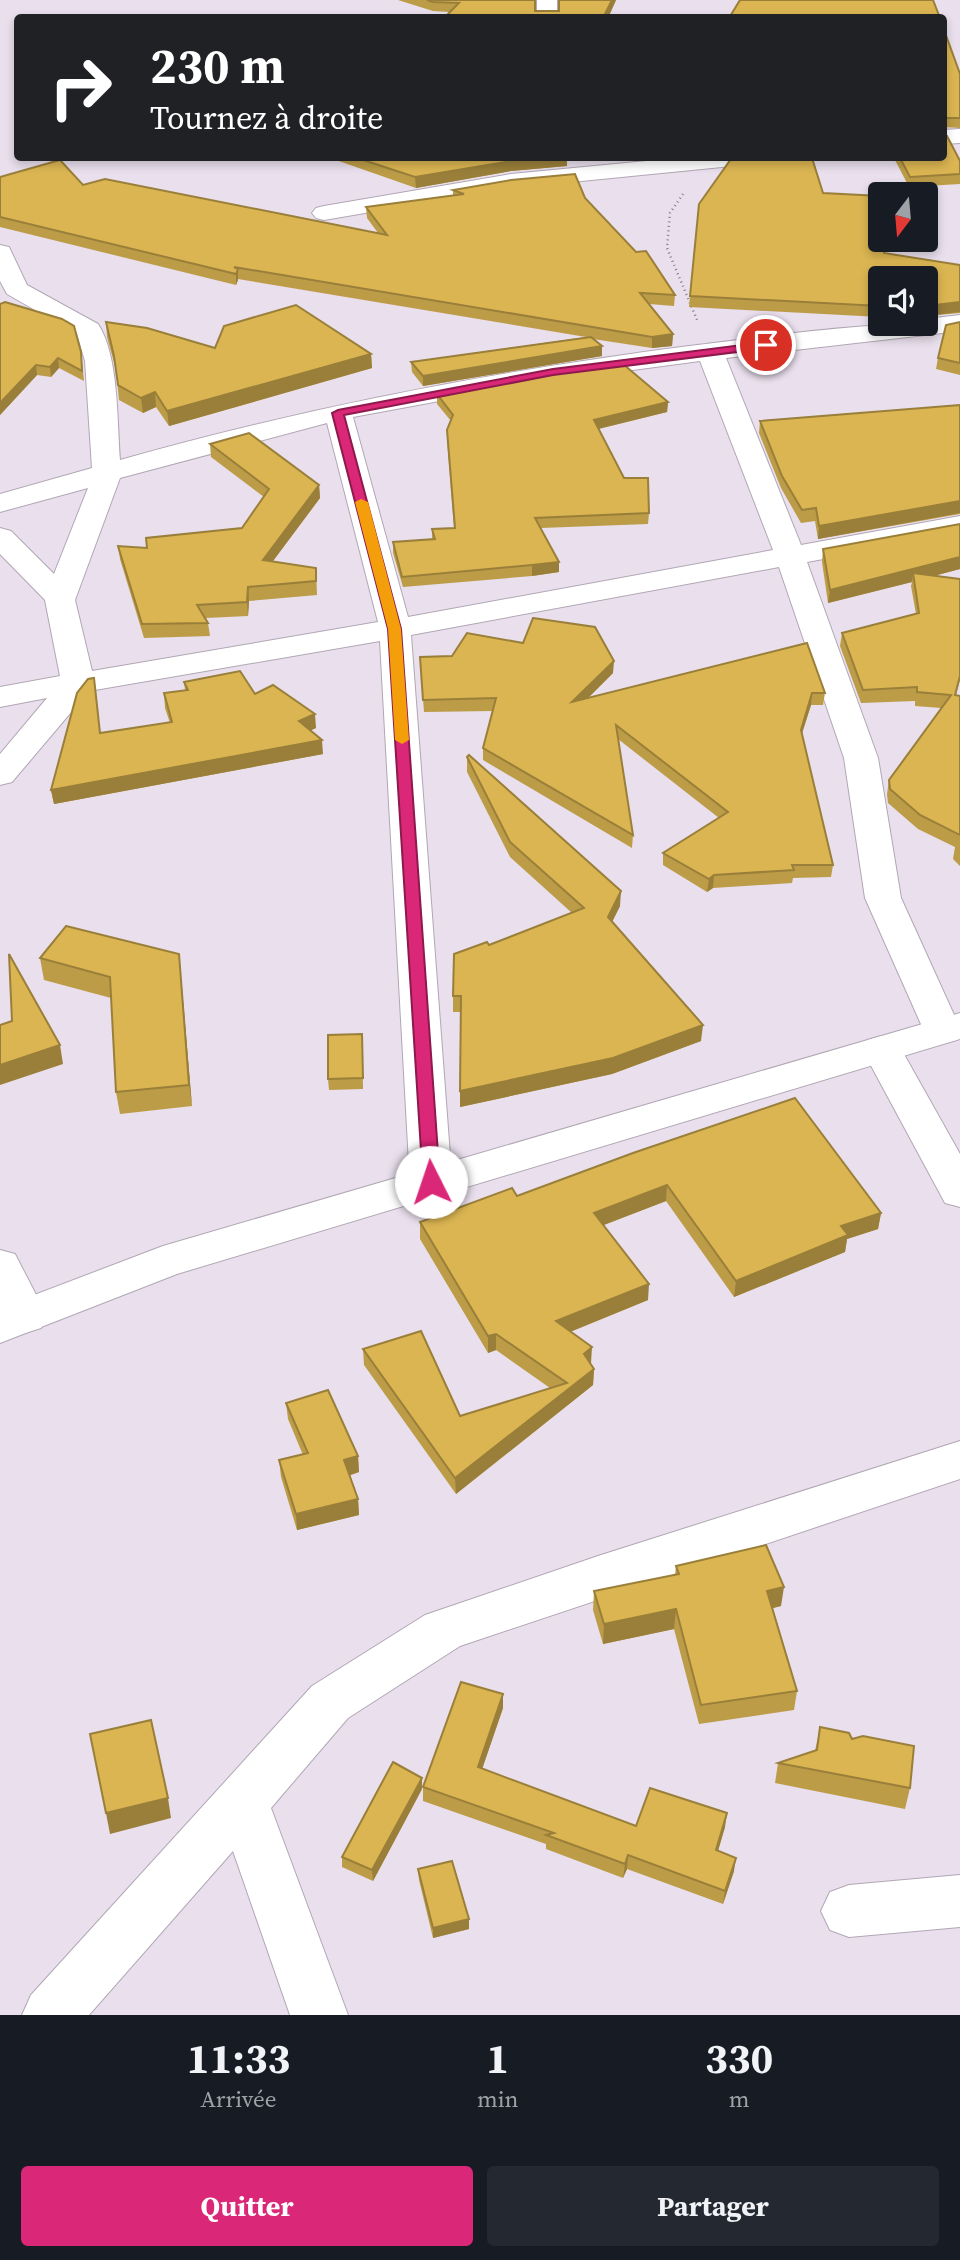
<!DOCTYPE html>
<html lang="fr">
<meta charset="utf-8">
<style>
:root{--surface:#171b24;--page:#242831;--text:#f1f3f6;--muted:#9ea1a6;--accent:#db2777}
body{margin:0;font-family:"Source Serif 4",serif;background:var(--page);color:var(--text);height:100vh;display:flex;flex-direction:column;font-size:26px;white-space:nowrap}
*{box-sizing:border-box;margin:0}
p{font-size:23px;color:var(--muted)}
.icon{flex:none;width:38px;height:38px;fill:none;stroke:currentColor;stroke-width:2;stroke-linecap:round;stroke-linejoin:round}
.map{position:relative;height:2015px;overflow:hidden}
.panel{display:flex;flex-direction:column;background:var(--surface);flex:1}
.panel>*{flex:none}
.hud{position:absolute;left:14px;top:14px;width:933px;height:147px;border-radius:7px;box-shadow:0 4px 10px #0003;background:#202124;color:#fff;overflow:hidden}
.needle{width:46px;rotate:196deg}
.buttons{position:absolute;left:868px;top:182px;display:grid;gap:14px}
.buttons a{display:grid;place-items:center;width:70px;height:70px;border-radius:7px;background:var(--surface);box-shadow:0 4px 10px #0003;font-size:35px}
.pin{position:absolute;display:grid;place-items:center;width:60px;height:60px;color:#fff;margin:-30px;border:4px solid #fff;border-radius:50%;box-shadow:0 2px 7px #0007}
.me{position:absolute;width:77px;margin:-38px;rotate:356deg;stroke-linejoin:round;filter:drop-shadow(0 0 5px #0008)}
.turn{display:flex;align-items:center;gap:24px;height:147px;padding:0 21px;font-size:32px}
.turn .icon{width:91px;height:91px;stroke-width:2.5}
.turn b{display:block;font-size:49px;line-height:60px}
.eta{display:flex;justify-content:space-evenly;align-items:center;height:119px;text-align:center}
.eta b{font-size:42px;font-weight:700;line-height:49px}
.action{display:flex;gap:14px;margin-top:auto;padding:14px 21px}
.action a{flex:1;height:80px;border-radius:7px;background:var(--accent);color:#fff;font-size:28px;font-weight:700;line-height:80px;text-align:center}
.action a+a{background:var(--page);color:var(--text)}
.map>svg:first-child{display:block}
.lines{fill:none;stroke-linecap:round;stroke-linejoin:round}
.minor-casing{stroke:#b1a7b4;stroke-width:2}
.tertiary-casing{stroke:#b1a7b4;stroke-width:2}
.path{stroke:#857e88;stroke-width:2.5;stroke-dasharray:1 3.5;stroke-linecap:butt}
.minor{fill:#fff;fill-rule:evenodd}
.tertiary{fill:#fff;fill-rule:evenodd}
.wall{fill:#bc9c47}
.shaded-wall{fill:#997f39}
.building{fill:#dbb552;stroke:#997f39;stroke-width:2}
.route{fill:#db2777;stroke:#8e194d;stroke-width:2}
.slow{fill:#f59e0b}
</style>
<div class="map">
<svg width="960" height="2015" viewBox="0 0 960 2015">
<rect width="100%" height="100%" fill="#e9dfed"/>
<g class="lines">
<g class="minor-casing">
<g id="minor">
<rect x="537" y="0" width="20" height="18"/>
<polygon points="960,129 960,143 943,144 943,130"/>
<polygon points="678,158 753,158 750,163 742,165 511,188 324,220 316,218 312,213 316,208 324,206 511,174"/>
<path d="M0 245 9 247 27 285 98 324C119 355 117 423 120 460 307 407 496 371 689 346 767 337 847 324 926 324V319L960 315V331L726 358 801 545 960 516V534L807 562 878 758 901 898 960 1028 956 1040 942 1044 928 1040 865 898 844 758 779 567 411 635 452 1182 446 1193 431 1197 416 1193 410 1182 380 641 89 691 12 782 0 785V754L47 698 0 707V687L60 676 45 600 0 554V528L11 531 54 574 88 488 0 512V494L92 468 85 361 77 334 7 294 0 281ZM700 361 773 550 408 617 353 417 543 382ZM327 423 378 622 92 671 75 600 120 478Z"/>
<polygon points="882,1036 896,1040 960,1154 960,1207 945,1203 862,1049 868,1040"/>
<polygon points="0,1250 15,1254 47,1316 41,1328 25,1333 9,1328 0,1310"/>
<polygon points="960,1441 960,1479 460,1646 348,1718 271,1808 348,2015 290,2015 233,1851 89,2015 22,2015 31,1995 312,1686 425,1615 598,1556"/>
<polygon points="960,1875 960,1927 849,1937 830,1930 821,1911 830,1892 849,1885"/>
</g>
</g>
<g class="tertiary-casing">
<polygon id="tertiary" points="960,1013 960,1039 177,1274 0,1343 0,1308 163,1246"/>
</g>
<polyline class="path" points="683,194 670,213 667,248 698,322"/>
<use href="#minor" class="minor"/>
<use href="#tertiary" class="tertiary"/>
</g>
<g class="wall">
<polygon points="398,0 535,0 535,11 559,11 559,0 616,0 608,18 444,18 449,12 433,11"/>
<polygon points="943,27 960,74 960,128 943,127"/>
<polygon points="333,158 567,158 567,166 511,171 416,188 333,159"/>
<polygon points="894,158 943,158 960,161 960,184 909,187"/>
<polygon points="0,177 83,185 378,233 367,218 366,207 453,195 453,190 585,198 675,295 674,306 649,304 673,334 672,346 652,348 593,339 602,346 602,356 423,386 412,372 411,362 586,337 238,279 236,285 0,227"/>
<polygon points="823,193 884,253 960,265 960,313 926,316 926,278 880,278 880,317 689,307 690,296"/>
<polygon points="0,304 82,361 84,381 59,368 51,377 37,375 0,415"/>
<polygon points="106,322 215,348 371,354 372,368 169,426 156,407 143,413 119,400 116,370 107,337"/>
<polygon points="960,322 960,375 936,369 938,358"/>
<polygon points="437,394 668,402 667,412 598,429 624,478 649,513 648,524 541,528 559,562 559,572 532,576 403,587 393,553 393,542 432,539 432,529 454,528 447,440 447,430 451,421 437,404"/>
<polygon points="960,405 960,514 818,539 815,521 801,523 781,488 759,433 760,421"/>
<polygon points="210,444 319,485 320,498 273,561 316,568 317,595 249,601 248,616 206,618 208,623 210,636 144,638 120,559 118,546 147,548 242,528 264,497 211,457"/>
<polygon points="823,549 960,569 934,576 960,579 960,680 956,695 960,696 960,866 953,859 955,847 918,829 888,803 887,794 889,780 941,708 915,706 915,701 861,703 840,646 842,633 916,614 911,586 912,582 828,603 822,562"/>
<polygon points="420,657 613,673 588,698 825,693 823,705 811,705 802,734 833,865 831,877 793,878 792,883 713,888 707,892 663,865 663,853 719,818 618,739 633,835 632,848 483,760 483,748 493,711 424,712"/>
<polygon points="184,682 255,694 316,728 311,730 323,754 54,804 51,790 100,733 170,723 165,708 164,693 185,690"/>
<polygon points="467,757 620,906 612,922 701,1041 612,1074 460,1107 461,1012 453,1012 453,996 572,913 510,857 467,772"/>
<polygon points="179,954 192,1106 120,1114 116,1092 111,998 44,980 40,958"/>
<polygon points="362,1034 363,1089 329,1090 328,1079"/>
<polygon points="633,1153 881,1213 878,1229 847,1239 845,1252 734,1297 666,1201 604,1225 648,1300 570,1332 594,1369 593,1385 456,1494 364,1365 363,1349 460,1416 550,1388 496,1350 488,1353 420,1239 420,1222 517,1196"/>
<polygon points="286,1403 358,1456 359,1472 350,1475 358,1499 359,1515 297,1530 281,1477 279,1460 303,1455 288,1419"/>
<polygon points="676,1566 781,1606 773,1608 797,1691 794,1710 699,1724 674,1629 603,1644 593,1610 594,1591 675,1575"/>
<polygon points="503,1708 482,1769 636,1826 725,1827 718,1851 734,1871 723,1904 627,1869 623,1878 546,1849 546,1844 423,1801 423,1787"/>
<polygon points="820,1727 852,1739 910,1788 905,1809 775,1783 778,1763 815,1751"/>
<polygon points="422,1789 373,1881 342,1867 342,1857"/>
<polygon points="418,1869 469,1919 469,1929 433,1938 419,1880"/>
</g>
<g class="shaded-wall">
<polygon points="612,0 616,0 608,18 603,18"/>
<polygon points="551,158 567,158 567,166 511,171 416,188 415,177 511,161"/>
<polygon points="238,269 238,280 236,285 236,274"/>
<polygon points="960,302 960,312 926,316 926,307 927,306"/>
<polygon points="673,334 672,346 652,348 652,337"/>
<polygon points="602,346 602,356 423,386 423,376"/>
<polygon points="371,354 372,368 169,426 167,411"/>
<polygon points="58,358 59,368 51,377 50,367"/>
<polygon points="36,365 37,375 0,415 0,403"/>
<polygon points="155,392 156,407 143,413 141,398"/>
<polygon points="668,402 667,412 594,430 594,420"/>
<polygon points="319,485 320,498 264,573 263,560"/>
<polygon points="960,501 960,513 818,539 819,526"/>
<polygon points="960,557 960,569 914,581 913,573 912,582 828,603 830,590"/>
<polygon points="559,562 559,572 532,576 532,565"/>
<polygon points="248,587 249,601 248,616 247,602"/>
<polygon points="614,661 613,673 572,714 572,702"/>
<polygon points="812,693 811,705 799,742 801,730"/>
<polygon points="315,714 316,728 300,735 299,721"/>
<polygon points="322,740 323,754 54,804 51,790"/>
<polygon points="714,875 713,888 707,892 709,879"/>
<polygon points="621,891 620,906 607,932 608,917"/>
<polygon points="179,954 181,976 192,1106 189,1085"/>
<polygon points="703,1025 701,1041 612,1074 460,1107 460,1091"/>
<polygon points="60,1045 63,1064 0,1085 0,1065"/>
<polygon points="667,1185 666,1201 593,1229 594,1213"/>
<polygon points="881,1213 878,1229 847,1239 845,1252 734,1297 736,1281 841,1226"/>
<polygon points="649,1284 648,1300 555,1338 556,1321"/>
<polygon points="496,1334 496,1350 488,1353 488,1336"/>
<polygon points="592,1347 591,1363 583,1370 584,1354"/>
<polygon points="594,1369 593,1385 456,1494 455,1478"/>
<polygon points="358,1456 359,1472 345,1477 344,1460"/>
<polygon points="358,1499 359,1515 297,1530 296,1514"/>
<polygon points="784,1587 781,1606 765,1610 767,1591"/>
<polygon points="676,1609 674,1629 603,1644 604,1624"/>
<polygon points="503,1694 503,1708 478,1781 478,1767"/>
<polygon points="422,1778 422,1789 373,1881 372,1870"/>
<polygon points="168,1798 171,1818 110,1834 106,1813"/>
<polygon points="727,1813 725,1827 714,1864 716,1850"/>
<polygon points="628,1855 627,1869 623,1878 625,1864"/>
<polygon points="736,1858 734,1871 723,1904 725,1891"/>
<polygon points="469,1919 469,1929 433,1938 433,1928"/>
</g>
<g class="building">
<polygon points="427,0 535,0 535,11 559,11 559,0 612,0 603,18 444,18 459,3 433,2"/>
<polygon points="740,0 933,0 940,18 729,18"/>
<polygon points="943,27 960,74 960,118 943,118"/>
<polygon points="943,136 947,136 960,161 960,174 910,177 900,158 943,158"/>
<polygon points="357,158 551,158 511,161 415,177"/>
<polygon points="737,158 812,158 823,193 880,196 880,240 883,240 884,253 960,265 960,302 927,306 926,307 926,278 880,278 880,306 690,296 699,204 731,159"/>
<polygon points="60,160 83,185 105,179 387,235 366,207 464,194 453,190 511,180 575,174 585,198 636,252 646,251 675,295 640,293 673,334 652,337 234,267 238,269 236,274 0,217 0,177"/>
<polygon points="5,302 62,319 74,326 81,352 82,371 58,358 50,367 36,365 0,403 0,304"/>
<polygon points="296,305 371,354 167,411 155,392 141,398 118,385 114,356 106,322 147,328 215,348 224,326"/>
<polygon points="960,322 960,363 938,358 946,325"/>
<polygon points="591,337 602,346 423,376 411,362"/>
<polygon points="623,364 668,402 594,420 624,478 648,478 649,513 535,518 559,562 532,565 402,577 393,542 435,539 432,529 455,528 447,430 453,415 437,394 544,375"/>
<polygon points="960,405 960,501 819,526 816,508 802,510 782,476 760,421"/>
<polygon points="249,433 319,485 263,560 316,568 316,581 248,587 247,602 197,605 208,623 142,624 118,546 147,548 146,538 242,528 269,489 210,444"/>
<polygon points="960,524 960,557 830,590 823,549"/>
<polygon points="913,573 960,579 960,676 955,695 960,696 960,835 920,815 890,789 889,780 951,695 917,692 917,687 863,690 842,633 919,613"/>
<polygon points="533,618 595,627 614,661 572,702 807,643 825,693 812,693 801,730 833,865 792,865 794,870 714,875 709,879 663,853 728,812 616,725 633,835 483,748 496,698 423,700 420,657 452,656 467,633 523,643"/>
<polygon points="240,671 255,694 273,685 315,714 299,721 322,740 51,790 77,693 88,679 94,678 100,733 172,722 164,693 188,690 184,682"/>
<polygon points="469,755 621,891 608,917 703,1025 613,1058 460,1091 461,996 453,996 454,954 487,942 489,945 584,908 510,842 467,757"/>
<polygon points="66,926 179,954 189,1085 116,1092 110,977 40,958"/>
<polygon points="9,954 60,1045 0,1065 0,1025 12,1021"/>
<polygon points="362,1034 363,1078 328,1079 328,1035"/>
<polygon points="795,1098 881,1213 841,1226 848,1235 736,1281 667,1185 594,1213 649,1284 556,1321 592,1347 584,1354 594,1369 455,1478 363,1349 421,1331 460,1416 567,1383 496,1334 488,1336 420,1222 512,1188 517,1196 633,1153"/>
<polygon points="328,1390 358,1456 344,1460 358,1499 296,1514 279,1460 308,1453 286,1403"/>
<polygon points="766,1545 784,1587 767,1591 797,1691 701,1705 676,1609 604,1624 594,1591 679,1574 676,1566"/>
<polygon points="461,1682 503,1694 478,1767 636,1826 650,1788 727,1813 716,1850 736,1858 725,1891 628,1855 625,1864 546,1835 554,1833 423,1787"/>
<polygon points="151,1720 168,1798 106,1813 90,1734"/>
<polygon points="820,1727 849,1733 852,1739 863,1736 914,1746 910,1788 778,1763 817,1750"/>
<polygon points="393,1762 422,1778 372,1870 342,1857"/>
<polygon points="452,1861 469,1919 433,1928 418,1869"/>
</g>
<polygon class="route" points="766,342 769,343 769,348 553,375 344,415 401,629 440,1182 431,1188 425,1186 423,1182 388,629 332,413 338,410 553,369"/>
<polygon class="slow" points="361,499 368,502 401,629 409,740 402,744 395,740 388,629 355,502"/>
</svg>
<div class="buttons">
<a><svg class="needle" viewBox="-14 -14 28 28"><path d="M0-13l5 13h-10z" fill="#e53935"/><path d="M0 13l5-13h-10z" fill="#9ea1a6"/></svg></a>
<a><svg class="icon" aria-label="sound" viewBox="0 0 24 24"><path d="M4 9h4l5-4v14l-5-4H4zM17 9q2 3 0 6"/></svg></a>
</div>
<div class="pin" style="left:766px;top:345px;background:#d93025"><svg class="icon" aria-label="arrive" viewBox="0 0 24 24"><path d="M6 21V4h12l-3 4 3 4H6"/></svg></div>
<svg class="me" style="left:431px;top:1182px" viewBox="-20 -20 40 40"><circle r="19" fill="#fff"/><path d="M0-13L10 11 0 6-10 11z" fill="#db2777"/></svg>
<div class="hud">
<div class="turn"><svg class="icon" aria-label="right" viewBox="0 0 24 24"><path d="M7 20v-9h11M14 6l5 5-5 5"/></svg><div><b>230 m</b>Tournez à droite</div></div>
</div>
</div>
<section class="panel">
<div class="eta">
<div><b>11:33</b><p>Arrivée</p></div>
<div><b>1</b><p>min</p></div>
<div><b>330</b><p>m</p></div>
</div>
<div class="action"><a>Quitter</a><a>Partager</a></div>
</section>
